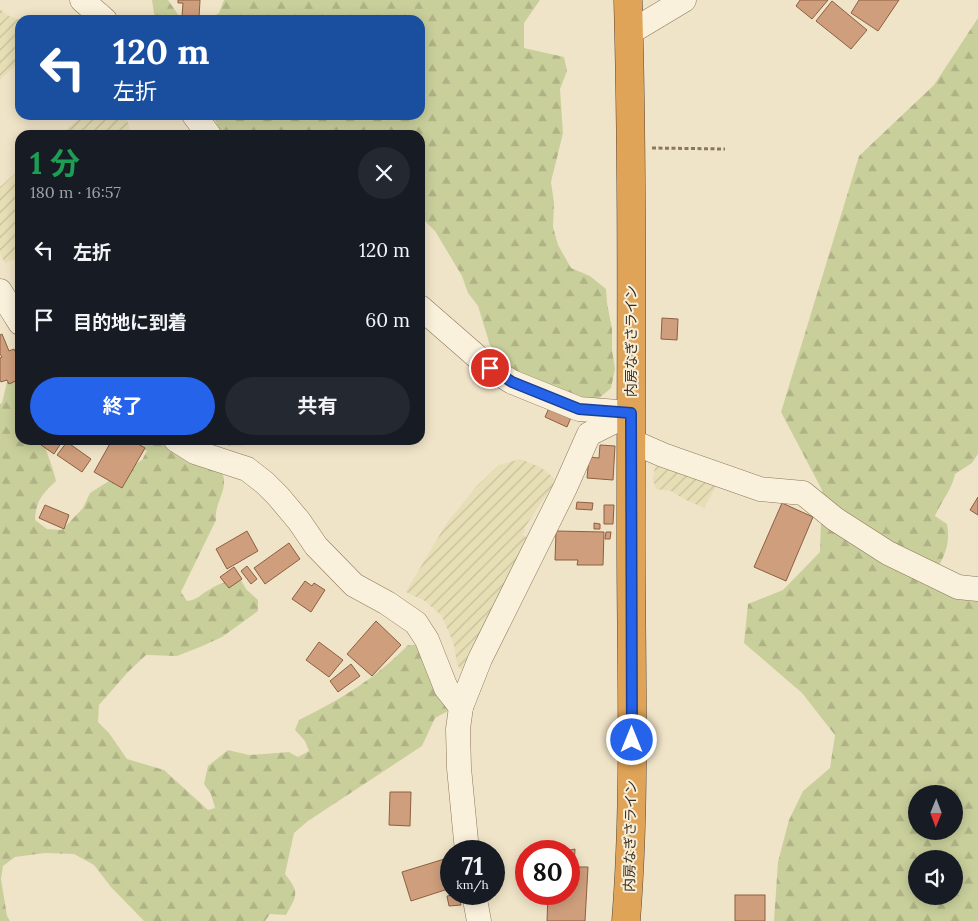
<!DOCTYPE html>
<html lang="ja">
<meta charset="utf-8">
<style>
:root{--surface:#171b24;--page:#242831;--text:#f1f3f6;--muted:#9ea1a6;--accent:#2563eb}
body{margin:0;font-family:Lora,"Noto Sans JP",serif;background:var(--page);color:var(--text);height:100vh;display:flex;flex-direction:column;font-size:19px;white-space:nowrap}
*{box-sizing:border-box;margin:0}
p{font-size:16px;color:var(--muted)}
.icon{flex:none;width:28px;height:28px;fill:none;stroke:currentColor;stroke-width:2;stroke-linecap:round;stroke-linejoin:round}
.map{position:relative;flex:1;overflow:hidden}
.side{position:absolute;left:15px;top:130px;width:410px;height:315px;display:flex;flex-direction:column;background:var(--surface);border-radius:15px;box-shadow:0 2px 12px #0003}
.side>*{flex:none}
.guide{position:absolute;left:15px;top:15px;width:410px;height:105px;border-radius:15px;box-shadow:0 2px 12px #0003;background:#1a4fa0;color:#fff;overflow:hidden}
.needle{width:32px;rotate:181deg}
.tools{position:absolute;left:908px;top:785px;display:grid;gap:10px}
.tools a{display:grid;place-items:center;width:55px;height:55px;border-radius:50%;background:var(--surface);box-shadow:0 2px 12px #0003;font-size:25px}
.speed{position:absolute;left:440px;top:840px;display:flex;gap:10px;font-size:25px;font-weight:700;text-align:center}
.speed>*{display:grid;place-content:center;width:65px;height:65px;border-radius:50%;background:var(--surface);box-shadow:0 2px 12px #0003;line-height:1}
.speed small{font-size:12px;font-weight:400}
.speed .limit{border:8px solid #d22;background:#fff;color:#111}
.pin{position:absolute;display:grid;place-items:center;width:42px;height:42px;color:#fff;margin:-21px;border:2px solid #fff;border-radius:50%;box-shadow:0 1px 5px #0007}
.me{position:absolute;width:55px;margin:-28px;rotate:0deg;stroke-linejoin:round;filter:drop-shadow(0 0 4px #0008)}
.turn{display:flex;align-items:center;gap:18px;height:105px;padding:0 15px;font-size:22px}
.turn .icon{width:65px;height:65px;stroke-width:2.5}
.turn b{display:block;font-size:35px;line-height:42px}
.round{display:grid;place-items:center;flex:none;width:52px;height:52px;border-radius:26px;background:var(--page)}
.overview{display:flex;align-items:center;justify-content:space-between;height:85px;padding:0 15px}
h1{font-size:30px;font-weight:700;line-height:38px;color:#1e9e55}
.action{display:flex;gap:10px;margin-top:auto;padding:10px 15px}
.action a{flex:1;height:58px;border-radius:30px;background:var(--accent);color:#fff;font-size:20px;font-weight:700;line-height:58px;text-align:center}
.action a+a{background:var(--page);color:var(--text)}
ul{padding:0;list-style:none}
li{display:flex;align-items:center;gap:15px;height:70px;padding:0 15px}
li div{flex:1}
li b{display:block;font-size:19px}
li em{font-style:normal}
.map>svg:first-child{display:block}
.farmland{fill:url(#farmland-furrows)}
.forest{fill:url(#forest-firs);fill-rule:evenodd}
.building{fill:#cf9f7d;stroke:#8d5f41}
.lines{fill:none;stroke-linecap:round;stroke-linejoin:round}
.minor-casing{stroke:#8d765c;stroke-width:25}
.highway-casing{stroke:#5b4430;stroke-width:29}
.path{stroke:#8d765c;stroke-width:3;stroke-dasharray:4 2.5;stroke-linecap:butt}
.minor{stroke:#faf1dc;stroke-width:24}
.highway{stroke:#e0a458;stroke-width:28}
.route-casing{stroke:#184099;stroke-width:12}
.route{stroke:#2563eb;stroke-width:9}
.labels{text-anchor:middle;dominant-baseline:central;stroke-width:4;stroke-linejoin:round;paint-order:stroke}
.street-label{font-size:14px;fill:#3d2e20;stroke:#f7eed8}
</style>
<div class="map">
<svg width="978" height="921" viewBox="0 0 978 921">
<defs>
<pattern id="farmland-furrows" width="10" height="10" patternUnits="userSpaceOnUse" patternTransform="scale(1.25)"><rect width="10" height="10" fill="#e6deb5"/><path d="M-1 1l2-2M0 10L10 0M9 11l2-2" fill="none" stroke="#c6bf9b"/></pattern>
<pattern id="forest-firs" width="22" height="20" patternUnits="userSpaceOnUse" patternTransform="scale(1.25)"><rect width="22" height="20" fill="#c9cf9b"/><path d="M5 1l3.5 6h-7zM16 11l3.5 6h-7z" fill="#aeb285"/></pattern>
</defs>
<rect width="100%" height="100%" fill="#f0e4c8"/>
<g class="farmland">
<polygon points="0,9 7,15 20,20 20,33 18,39 20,41 20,61 0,80"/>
<polygon points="84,115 125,115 132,135 59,135"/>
<polygon points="20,169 20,257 5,263 1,256 0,249 0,187"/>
<polygon points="218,440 247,440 243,445 235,447 224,445 219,442"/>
<polygon points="520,459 540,467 554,478 553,485 525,527 523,535 529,539 468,671 460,669 457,664 454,645 442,616 425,601 406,592 446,524 477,486 499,465"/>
<polygon points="666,465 718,483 704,508 686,500 671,491 656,489 653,480 655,467"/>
</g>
<g class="forest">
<polygon points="152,0 168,0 179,16 185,20 155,20"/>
<polygon points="224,0 540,0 524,23 524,48 564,57 567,71 560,89 563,133 551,182 554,203 553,227 558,245 571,268 590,276 606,289 607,303 612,329 612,350 615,369 611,388 597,400 574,402 504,373 489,342 478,306 468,293 462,276 435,231 420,216 420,135 222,135 213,115 420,115 420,20 208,20 219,13"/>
<path d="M978 18V454L972 463 955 474C952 489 941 502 935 516L947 524C951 544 944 558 933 575L978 592V921H774L778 862 789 820 803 791 830 768 835 735 802 693 744 643 748 604 783 590 820 552 822 490 781 412 859 156 934 85ZM916 794H954V831H916ZM916 859H954V896H916Z"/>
<path d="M20 380V440H43C47 454 53 467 56 481 42 494 36 501 35 520L47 529 62 530 83 508 90 493 142 460 147 451 130 440H162L200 464 220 468C221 471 224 476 224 480 225 494 214 506 216 520L181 592 187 601C199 599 199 595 209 590 219 583 229 580 241 580L246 589 258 600V611L222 637 200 647 177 656 146 655 128 672 99 705 98 722 109 733 127 759 164 770 208 810 215 808 211 794 204 784 208 766 228 750 249 755 289 752 298 757 309 751 305 741 295 730 299 720C341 699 375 679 408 645H420L452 709 435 718 422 746 308 821 294 833 285 874C300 893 297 895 286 915L270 914 265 921H144L111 887 94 865 74 854 45 853 15 857 3 866 1 879 7 916 10 921H0V404L2 403 7 382Z"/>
</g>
<g class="building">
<polygon points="178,0 200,0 199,18 182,17 183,3 178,3"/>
<polygon points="800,0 828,0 812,19 796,6"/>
<polygon points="859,0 899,0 878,31 851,13"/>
<polygon points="832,1 867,30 851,49 816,21"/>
<polygon points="662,318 678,319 677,340 661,339"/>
<polygon points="2,334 9,351 14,349 20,362 20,379 9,384 7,380 1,382 0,380 0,358 2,357 0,354 0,335"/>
<polygon points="550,406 572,415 567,427 545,417"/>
<polygon points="34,440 63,440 54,454"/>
<polygon points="112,440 131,440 145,448 122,488 94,472"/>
<polygon points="67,442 91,459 82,472 57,455"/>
<polygon points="600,445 615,446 613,480 587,478 589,457 599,458"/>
<polygon points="978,497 978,515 970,510"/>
<polygon points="577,502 593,503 592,510 576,509"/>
<polygon points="782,503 813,517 786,581 754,567"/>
<polygon points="45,505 69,515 64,529 39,518"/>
<polygon points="604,505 614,505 613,524 604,524"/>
<polygon points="594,523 600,524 600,529 594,529"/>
<polygon points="247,531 258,551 227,569 216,549"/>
<polygon points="556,531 604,532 603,565 577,565 578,560 555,560"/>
<polygon points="606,532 611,532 610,539 605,539"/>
<polygon points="289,543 300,559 265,584 254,568"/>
<polygon points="247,566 257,579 251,584 241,571"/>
<polygon points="234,567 242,579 229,588 220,577"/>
<polygon points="305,581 312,586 314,583 325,590 311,612 292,599"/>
<polygon points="376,621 401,645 372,676 347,654"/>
<polygon points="319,642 343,660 329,677 306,660"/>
<polygon points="351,664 360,676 338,692 330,681"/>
<polygon points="390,792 411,792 410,826 389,825"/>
<polygon points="575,849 574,867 588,867 585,921 547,921 548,894 569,894 569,851 566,851"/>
<polygon points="451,857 451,888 411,901 402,872"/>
<polygon points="459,894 461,905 449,906 447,896"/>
<rect x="735" y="895" width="30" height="26"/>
</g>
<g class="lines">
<g class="minor-casing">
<g id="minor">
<polyline points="82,0 105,20"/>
<polyline points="629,33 684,0"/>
<polyline points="194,115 209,135"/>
<polyline points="0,291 20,323"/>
<polyline points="420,307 490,368 512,382 579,409 631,413"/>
<polyline points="176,440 195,452 247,469 265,483 278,496 299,521 316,546 354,585 387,603 416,623 427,640 446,688 461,707"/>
<polyline points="631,441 663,455 760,489 803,493 835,519 888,553 958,587 978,589"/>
<polyline points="467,851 459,768 458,729 461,707 480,659 565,488 589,434 631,413"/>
<polyline points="474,894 479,921"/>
</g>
</g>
<g class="highway-casing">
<path id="highway" d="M626 921C636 795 631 668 631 542 631 361 633 181 628 0"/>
</g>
<polyline class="path" points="652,148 725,149"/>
<use href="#minor" class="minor"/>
<use href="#highway" class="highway"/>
</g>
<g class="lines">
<g class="route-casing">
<polyline id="route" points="490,368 512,382 579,409 631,413 632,740"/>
</g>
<use href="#route" class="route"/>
</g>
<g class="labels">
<g class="street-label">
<text transform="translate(631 341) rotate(-90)">内房なぎさライン</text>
<text transform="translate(630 836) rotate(-89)">内房なぎさライン</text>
</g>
</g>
</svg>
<div class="tools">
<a><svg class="needle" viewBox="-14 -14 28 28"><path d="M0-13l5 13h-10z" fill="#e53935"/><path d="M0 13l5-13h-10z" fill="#9ea1a6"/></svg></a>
<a><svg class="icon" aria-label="sound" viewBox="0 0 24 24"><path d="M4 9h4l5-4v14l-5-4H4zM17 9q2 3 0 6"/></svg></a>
</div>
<div class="speed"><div>71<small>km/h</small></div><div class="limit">80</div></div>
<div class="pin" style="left:490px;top:368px;background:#d93025"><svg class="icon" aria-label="arrive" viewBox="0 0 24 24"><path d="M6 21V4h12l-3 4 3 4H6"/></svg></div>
<svg class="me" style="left:632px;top:740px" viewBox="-20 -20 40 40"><circle r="17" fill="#2563eb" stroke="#fff" stroke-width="3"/><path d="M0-11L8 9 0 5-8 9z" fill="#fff"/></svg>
<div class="guide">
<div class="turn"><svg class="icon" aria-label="left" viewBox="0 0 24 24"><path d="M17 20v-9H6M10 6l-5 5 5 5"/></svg><div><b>120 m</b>左折</div></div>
</div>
<section class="side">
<div class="overview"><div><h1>1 分</h1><p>180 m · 16:57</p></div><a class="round"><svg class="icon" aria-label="close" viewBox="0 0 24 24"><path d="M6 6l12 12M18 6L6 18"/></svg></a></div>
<ul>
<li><svg class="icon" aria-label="left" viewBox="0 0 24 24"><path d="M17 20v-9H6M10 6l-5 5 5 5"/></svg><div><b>左折</b></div><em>120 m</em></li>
<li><svg class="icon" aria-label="arrive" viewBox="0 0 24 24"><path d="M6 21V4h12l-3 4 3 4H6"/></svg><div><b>目的地に到着</b></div><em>60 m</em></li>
</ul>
<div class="action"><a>終了</a><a>共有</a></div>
</section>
</div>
